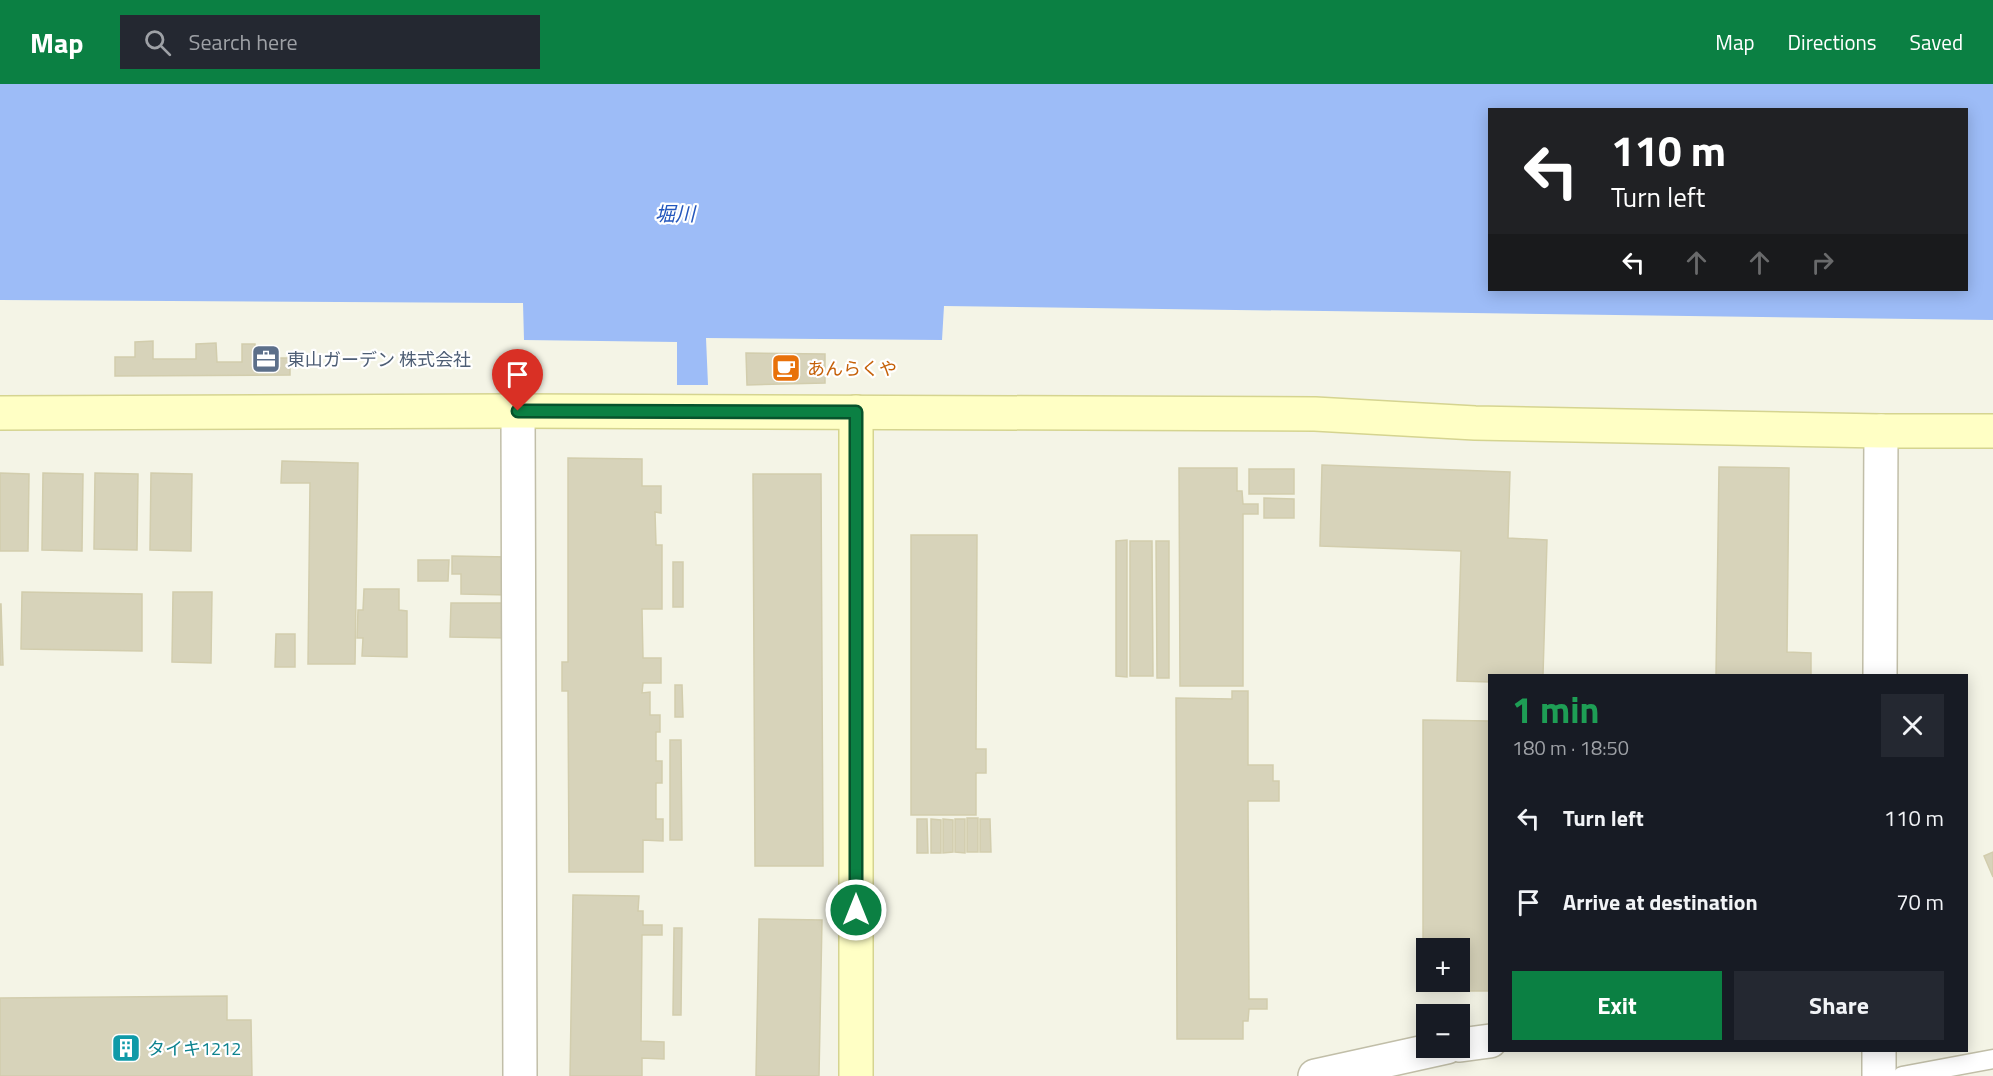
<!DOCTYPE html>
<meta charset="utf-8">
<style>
:root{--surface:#171b24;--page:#242831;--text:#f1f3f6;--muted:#9ea1a6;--accent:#0b8043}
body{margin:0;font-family:"Titillium Web","Noto Sans JP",sans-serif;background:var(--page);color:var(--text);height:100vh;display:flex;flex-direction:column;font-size:22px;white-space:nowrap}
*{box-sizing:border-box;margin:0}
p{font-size:20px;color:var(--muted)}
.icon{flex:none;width:33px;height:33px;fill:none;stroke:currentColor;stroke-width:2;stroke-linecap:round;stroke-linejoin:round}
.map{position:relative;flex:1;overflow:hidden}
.drawer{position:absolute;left:1488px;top:590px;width:480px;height:378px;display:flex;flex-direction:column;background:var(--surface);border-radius:0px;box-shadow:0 3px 15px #0003}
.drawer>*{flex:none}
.hud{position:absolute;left:1488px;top:24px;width:480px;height:183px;border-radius:0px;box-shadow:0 3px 15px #0003;background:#202124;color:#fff;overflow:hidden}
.tools{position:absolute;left:1416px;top:854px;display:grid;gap:12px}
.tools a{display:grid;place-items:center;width:54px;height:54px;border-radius:0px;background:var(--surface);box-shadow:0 3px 15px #0003;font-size:30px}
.pin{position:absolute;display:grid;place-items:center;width:51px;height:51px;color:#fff;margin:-62px -26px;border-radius:50% 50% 50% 0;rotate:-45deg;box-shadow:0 0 6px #0007}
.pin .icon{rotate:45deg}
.me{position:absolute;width:66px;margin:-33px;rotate:0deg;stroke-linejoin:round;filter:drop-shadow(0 0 4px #0008)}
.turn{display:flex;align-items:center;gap:21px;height:126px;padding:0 24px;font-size:27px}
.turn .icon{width:78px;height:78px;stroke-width:2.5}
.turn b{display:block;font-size:42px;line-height:51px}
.lanes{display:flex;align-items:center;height:57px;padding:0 24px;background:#0003;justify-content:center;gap:30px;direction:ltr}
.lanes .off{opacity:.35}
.round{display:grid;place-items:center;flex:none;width:63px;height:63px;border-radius:0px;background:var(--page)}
.overview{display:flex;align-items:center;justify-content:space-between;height:102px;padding:0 24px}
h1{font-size:36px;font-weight:700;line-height:45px;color:#1e9e55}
.button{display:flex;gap:12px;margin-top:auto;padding:12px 24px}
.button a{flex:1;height:69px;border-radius:0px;background:var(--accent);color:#fff;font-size:24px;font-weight:700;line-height:69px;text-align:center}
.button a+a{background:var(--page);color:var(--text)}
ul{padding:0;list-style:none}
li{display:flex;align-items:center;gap:18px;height:84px;padding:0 24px}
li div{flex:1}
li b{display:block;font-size:22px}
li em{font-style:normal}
header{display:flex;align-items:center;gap:36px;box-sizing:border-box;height:84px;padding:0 30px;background:var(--accent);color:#fff}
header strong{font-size:28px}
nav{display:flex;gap:33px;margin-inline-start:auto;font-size:21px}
.search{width:420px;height:54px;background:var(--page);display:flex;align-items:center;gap:15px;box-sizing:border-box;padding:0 21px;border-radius:0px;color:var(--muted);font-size:22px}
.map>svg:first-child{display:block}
.water{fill:#9dbcf7;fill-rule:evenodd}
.building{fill:#d7d3ba;stroke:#d2cdad;stroke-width:1.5;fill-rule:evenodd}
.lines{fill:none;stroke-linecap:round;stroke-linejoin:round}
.lane-casing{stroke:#c1bea8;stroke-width:21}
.street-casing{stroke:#c1bea8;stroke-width:36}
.secondary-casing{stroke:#d5d490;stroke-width:36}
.lane{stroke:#fff;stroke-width:18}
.street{stroke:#fff;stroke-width:33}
.secondary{stroke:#ffffc5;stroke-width:33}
.route-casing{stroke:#07532c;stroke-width:15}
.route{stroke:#0b8043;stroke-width:10}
.labels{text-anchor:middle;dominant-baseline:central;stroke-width:4.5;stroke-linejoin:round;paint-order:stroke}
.service-label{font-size:18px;fill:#4e5e75;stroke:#fff;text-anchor:start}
.food-label{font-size:18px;fill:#c56008;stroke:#fff;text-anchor:start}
.culture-label{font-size:18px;fill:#0d838f;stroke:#fff;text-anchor:start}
.water-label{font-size:20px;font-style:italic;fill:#2457bd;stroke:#fff}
</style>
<header>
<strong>Map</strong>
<div class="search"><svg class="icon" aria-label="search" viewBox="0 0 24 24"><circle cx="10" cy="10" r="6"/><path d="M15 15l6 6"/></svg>Search here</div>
<nav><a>Map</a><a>Directions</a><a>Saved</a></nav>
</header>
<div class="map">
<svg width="1993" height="992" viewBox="0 0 1993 992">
<rect width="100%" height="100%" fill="#f4f4e6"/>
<path class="water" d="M0 0H1993V236L944 222 942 256 706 254 708 301H677V258L524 256 523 219 0 216ZM1490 26H1966V206H1490Z"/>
<g class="building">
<polygon points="153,257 153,275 196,275 196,260 216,259 217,278 242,278 242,260 255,260 256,274 290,274 290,291 115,292 115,273 135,273 135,258"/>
<polygon points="746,269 825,270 825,299 747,301"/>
<polygon points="568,374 642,375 642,402 661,402 661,429 655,428 656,461 662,461 662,525 642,525 643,574 661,574 661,599 643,599 642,609 650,608 650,631 660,631 660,648 656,648 656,677 662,677 662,699 656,699 656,735 663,735 663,757 643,756 643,788 569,788 568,607 562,607 562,578 568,578"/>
<polygon points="282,377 358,379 355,580 308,580 310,399 281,399"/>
<polygon points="1322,381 1510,388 1508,454 1547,456 1543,591 1490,591 1490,598 1457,597 1461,467 1320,462"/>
<polygon points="1719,383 1789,384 1787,568 1811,569 1811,591 1716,591"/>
<polygon points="1179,384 1237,384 1237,407 1242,407 1243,420 1258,420 1258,430 1243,430 1243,602 1180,602"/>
<rect x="1249" y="385" width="45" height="25"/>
<polygon points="0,389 29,390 28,467 0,467"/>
<polygon points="43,389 83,390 82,467 42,466"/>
<polygon points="95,389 138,390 137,466 94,465"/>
<polygon points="151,389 192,390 191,467 150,466"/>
<polygon points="753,390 821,390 823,782 755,782"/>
<polygon points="1264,414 1294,415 1294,434 1264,434"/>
<polygon points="911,451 977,451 976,665 986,665 986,689 976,689 976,731 911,731"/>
<polygon points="1127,456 1127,593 1116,592 1116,457"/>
<polygon points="1130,457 1152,457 1153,592 1130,592"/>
<polygon points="1156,457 1169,457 1169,594 1157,594"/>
<polygon points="452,472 510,473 509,511 461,510 461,490 452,490"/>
<polygon points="418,476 449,476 448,497 418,497"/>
<rect x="673" y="478" width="10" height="45"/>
<polygon points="364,505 399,505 399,526 407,527 407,573 362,572 363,554 357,554 358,526 363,526"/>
<polygon points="22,508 142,510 142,567 21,565"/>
<polygon points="173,508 212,508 211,579 172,578"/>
<polygon points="451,519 509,519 508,554 450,553"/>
<polygon points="0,520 1,520 3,581 0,581"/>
<polygon points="276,550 295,550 295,583 275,583"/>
<polygon points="675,601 682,601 683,633 675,633"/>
<polygon points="1232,607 1248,607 1248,681 1273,681 1273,697 1279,697 1279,717 1248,717 1249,915 1267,915 1267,925 1249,925 1248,937 1243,937 1243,955 1177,955 1176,614 1232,615"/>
<path d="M1423 636 1490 637V907H1423ZM1426 864H1460V897H1426Z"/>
<polygon points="670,656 681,656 682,756 670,756"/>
<rect x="967" y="734" width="11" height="34"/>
<polygon points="917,735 927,735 928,769 917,769"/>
<polygon points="931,735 941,736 941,769 931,769"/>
<polygon points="943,735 953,736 953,768 943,769"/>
<polygon points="955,735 965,735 965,769 955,768"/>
<polygon points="980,735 990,735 991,768 980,768"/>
<polygon points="1993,768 1993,793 1984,772"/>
<polygon points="573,811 639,812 638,827 643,827 643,841 662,841 662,851 642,851 641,957 664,958 664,975 642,974 642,992 570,992"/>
<polygon points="759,835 822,836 819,992 756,992"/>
<polygon points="674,844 682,844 681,931 673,931"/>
<polygon points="227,912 227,936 251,936 252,992 0,992 0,914"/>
</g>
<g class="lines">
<g class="lane-casing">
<polyline id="lane" points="1902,992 1993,975"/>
</g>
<g class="street-casing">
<g id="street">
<polyline points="518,327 520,992"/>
<polyline points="1880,591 1881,347"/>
<polyline points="1460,961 1490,957"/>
<polyline points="1315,992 1447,963"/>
<polyline points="1879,992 1879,966"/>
</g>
</g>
<g class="secondary-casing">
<g id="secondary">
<polyline points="0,329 518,327 1315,330 1475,339 1881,347 1993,347"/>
<polyline points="856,992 856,328"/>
</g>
</g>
<use href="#lane" class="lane"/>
<use href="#street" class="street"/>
<use href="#secondary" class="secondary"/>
</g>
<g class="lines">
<g class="route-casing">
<polyline id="route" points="518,327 856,328 856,826"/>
</g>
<use href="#route" class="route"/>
</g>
<defs>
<g id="office-square" transform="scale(1.5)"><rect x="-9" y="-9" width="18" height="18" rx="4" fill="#5c6f8a" stroke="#fff"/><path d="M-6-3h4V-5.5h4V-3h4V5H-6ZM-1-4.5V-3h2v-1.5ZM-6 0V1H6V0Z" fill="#fff"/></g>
<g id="cafe-square" transform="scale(1.5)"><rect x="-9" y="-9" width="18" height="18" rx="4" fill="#e8710a" stroke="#fff"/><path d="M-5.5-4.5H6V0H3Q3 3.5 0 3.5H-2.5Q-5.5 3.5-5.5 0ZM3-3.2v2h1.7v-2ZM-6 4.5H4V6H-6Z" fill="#fff"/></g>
<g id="building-square" transform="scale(1.5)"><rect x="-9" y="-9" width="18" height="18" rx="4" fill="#0f9aa8" stroke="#fff"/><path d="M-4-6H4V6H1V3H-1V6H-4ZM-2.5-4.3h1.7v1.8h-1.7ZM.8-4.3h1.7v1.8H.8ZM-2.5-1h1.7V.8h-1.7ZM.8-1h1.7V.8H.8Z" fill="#fff"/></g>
</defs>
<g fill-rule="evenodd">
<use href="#office-square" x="266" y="275"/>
<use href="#cafe-square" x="786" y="284"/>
<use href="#building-square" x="126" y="964"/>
</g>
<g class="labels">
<g class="service-label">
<text x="287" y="275">東山ガーデン 株式会社</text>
</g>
<g class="food-label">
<text x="807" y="284">あんらくや</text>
</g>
<g class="culture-label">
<text x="147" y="964">タイキ1212</text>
</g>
<g class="water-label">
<text x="675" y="129">堀川</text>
</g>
</g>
</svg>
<div class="tools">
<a>+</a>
<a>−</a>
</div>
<div class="pin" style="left:518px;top:327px;background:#d93025"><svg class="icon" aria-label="arrive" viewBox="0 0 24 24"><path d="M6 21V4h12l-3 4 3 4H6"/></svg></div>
<svg class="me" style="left:856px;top:826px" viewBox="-20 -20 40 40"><circle r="17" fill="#0b8043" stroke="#fff" stroke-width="3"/><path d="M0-11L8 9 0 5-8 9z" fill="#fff"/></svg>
<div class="hud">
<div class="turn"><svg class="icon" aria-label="left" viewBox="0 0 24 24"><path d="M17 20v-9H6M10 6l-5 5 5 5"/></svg><div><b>110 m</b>Turn left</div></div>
<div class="lanes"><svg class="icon" aria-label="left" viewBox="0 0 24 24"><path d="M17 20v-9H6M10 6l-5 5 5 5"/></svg><svg class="icon off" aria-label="ahead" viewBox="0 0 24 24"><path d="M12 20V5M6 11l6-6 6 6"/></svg><svg class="icon off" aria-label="ahead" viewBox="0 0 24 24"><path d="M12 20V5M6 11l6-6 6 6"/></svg><svg class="icon off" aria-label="right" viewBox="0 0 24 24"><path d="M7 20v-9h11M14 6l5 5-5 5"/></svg></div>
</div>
<section class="drawer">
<div class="overview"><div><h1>1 min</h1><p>180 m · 18:50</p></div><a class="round"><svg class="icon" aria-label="close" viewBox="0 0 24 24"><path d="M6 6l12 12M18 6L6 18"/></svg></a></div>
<ul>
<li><svg class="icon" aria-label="left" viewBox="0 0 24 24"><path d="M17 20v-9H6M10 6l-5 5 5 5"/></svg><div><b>Turn left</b></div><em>110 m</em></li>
<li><svg class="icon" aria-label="arrive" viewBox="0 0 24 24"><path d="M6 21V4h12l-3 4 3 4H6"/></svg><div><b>Arrive at destination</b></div><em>70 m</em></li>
</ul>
<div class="button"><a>Exit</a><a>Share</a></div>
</section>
</div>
